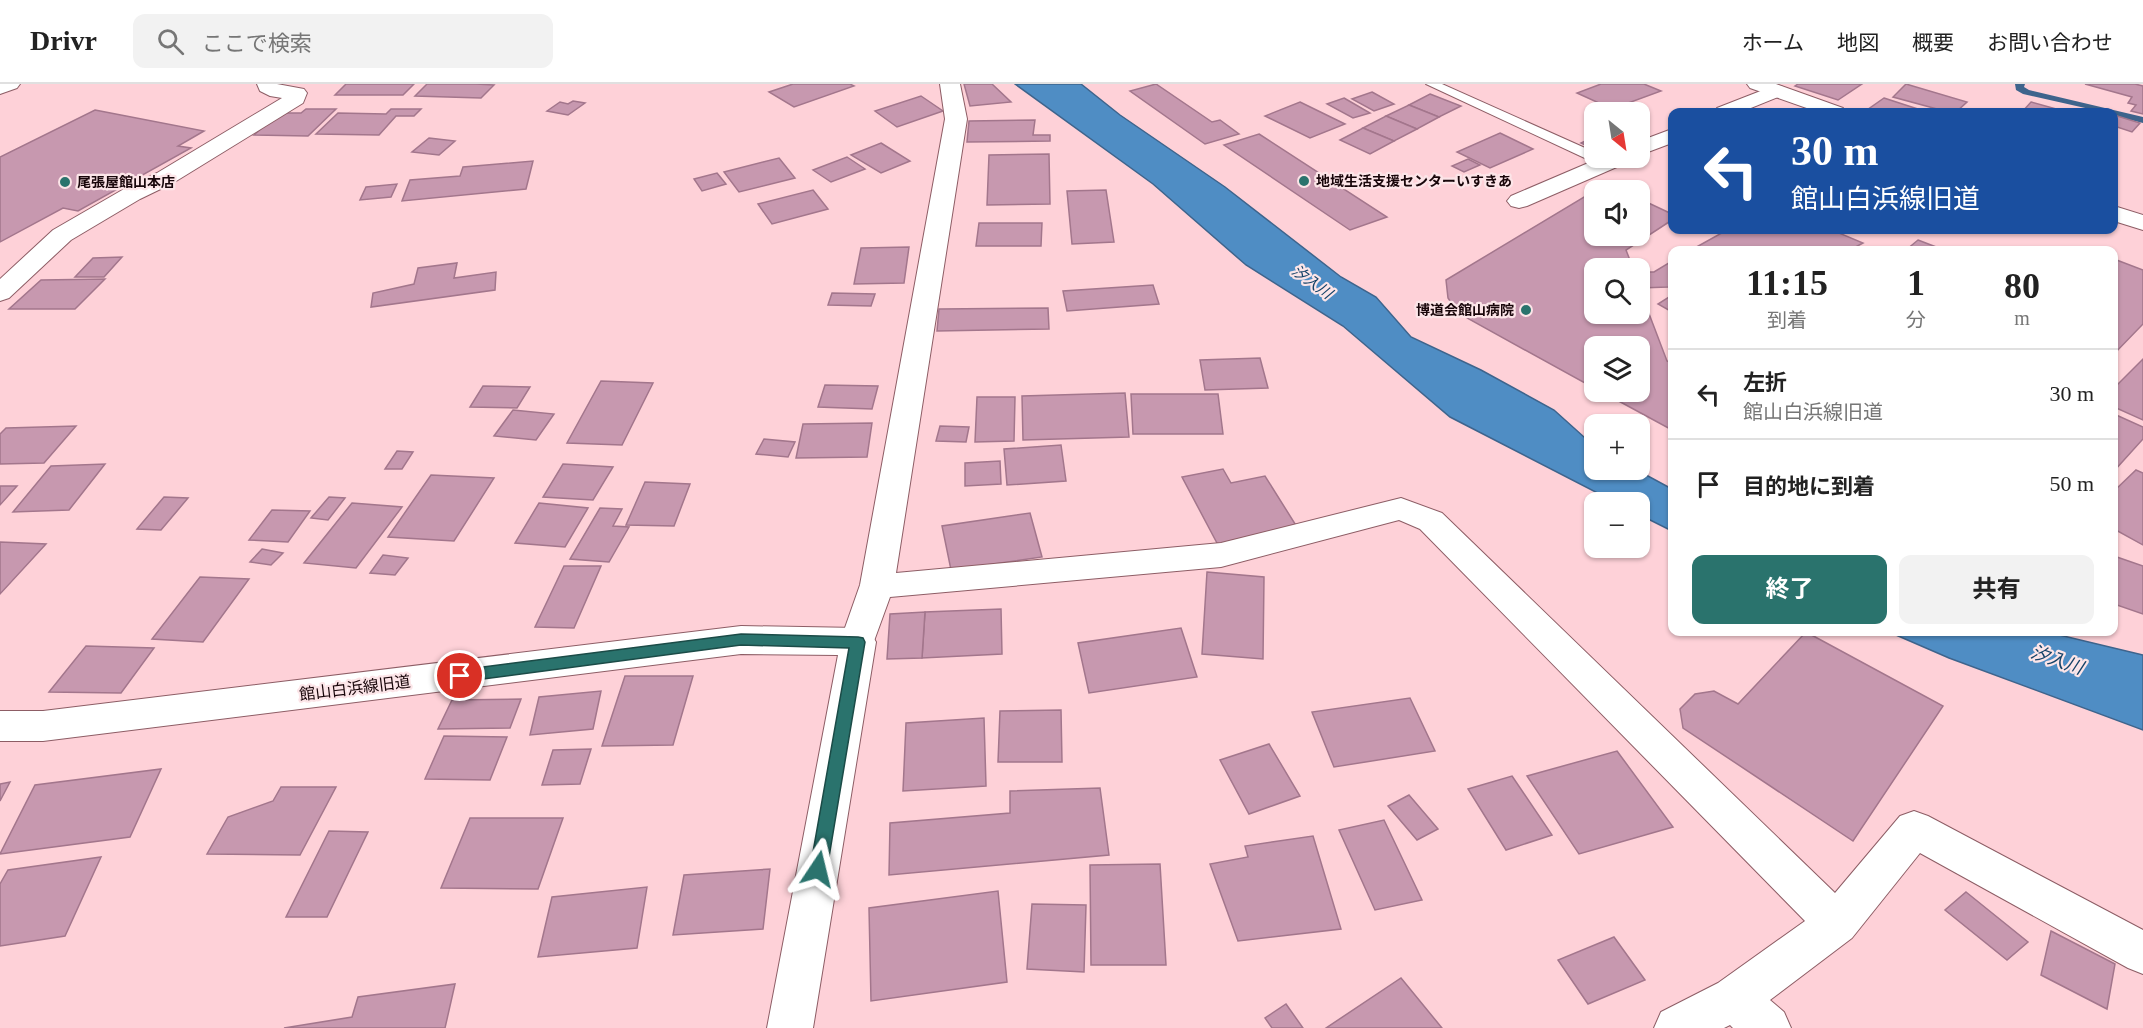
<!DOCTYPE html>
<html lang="ja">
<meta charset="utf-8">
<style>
:root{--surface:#fff;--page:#f2f2f2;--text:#222;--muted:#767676;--line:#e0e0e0;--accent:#2a736d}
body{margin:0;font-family:"Times New Roman","Noto Sans JP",serif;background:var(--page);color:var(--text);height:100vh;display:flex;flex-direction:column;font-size:22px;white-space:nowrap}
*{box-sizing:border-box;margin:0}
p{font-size:20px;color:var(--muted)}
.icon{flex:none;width:33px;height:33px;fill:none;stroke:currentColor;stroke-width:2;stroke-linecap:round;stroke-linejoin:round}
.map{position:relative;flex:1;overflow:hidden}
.panel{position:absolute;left:1668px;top:162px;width:450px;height:390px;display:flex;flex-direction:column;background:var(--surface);border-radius:12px;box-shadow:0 2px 4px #0004}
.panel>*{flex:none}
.top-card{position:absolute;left:1668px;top:24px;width:450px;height:126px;border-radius:12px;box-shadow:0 2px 4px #0004;background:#1a4fa0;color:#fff;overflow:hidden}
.needle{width:39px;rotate:150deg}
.buttons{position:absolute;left:1584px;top:18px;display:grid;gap:12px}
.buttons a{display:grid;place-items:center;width:66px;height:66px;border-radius:12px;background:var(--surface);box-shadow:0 2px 4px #0004;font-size:30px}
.pin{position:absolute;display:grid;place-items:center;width:51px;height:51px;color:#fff;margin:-26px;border:3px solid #fff;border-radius:50%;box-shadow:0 2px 6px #0007}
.me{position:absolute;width:66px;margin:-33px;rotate:10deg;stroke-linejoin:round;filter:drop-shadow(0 0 4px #0008)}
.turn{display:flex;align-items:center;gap:21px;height:126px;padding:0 24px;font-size:27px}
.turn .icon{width:78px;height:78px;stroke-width:2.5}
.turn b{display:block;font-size:42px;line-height:51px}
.eta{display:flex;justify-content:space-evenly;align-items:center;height:102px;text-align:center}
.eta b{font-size:36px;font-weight:700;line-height:42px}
.cta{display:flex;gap:12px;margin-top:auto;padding:12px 24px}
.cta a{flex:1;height:69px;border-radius:12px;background:var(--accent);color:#fff;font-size:24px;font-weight:700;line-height:69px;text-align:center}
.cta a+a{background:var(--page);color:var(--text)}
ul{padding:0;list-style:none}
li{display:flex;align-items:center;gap:18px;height:90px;padding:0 24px;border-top:2px solid var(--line)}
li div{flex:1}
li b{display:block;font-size:22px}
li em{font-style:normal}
header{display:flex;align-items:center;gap:36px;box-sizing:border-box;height:84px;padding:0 30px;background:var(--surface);border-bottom:2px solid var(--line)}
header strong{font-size:28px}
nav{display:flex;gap:33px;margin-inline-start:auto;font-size:21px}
.search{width:420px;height:54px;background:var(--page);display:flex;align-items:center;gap:15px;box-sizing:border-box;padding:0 21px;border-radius:12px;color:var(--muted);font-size:22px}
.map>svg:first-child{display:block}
.water{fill:#4f8dc4;stroke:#3e648c;stroke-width:1.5}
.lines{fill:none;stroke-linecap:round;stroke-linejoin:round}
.stream{fill:#3e648c;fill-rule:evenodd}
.building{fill:#c798af;stroke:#a3768c;stroke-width:1.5}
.service-casing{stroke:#8d5d65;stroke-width:2}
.minor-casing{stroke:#8d5d65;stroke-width:2}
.tertiary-casing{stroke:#8d5d65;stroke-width:2}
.service{fill:#fff;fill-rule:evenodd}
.minor{fill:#fff;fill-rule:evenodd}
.tertiary{fill:#fff;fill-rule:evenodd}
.route{fill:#2a736d;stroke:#1b4b47;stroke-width:1.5}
.poi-dot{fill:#2a736d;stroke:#fce5e8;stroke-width:2}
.labels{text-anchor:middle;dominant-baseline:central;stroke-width:4.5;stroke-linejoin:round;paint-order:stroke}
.far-poi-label{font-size:14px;font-weight:bold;fill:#18060a;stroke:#fce5e8;text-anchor:start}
.far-water-label{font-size:15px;font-style:italic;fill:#144268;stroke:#fce5e8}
.street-label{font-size:16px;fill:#18060a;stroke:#fce5e8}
.water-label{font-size:18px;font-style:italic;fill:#144268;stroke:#fce5e8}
</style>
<header>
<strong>Drivr</strong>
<div class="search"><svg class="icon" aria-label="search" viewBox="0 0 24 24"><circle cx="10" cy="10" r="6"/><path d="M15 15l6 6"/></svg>ここで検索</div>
<nav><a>ホーム</a><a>地図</a><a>概要</a><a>お問い合わせ</a></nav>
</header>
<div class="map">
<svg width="2143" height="944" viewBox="0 0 2143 944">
<rect width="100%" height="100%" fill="#fed1d8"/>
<g class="water">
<polygon points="1015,0 1081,0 1120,31 1225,103 1341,193 1376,213 1411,253 1481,286 1554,326 1594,362 1594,386 1637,386 1672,405 1672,447 1640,431 1640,418 1615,418 1450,333 1343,242 1246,181 1153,100"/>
<polygon points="1889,548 2047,548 2143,571 2143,646 1949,574"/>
</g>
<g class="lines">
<polygon class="stream" points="2015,0 2025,0 2024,3 2029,6 2143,33 2143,39 2114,32 2114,28 2103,28 2023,10 2016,6"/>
</g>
<g class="building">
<polygon points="346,0 414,0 403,11 335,11"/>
<polygon points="427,0 476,0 494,1 481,14 415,12"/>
<polygon points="793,0 850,0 854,2 794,23 769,8"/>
<polygon points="964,0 992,0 1011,18 970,22"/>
<polygon points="1156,0 1212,38 1220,36 1239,50 1205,60 1130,7"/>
<polygon points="1601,0 1644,0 1661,7 1612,25 1577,9"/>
<polygon points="1798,0 1862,0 1838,16 1795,2"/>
<polygon points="1906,0 1967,18 1956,28 1948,28 1893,13"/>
<polygon points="2085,0 2135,0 2143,2 2143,30 2131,27 2136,21 2128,19 2132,13"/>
<polygon points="1372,8 1394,20 1374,27 1352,15"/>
<polygon points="1430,10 1461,22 1439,33 1409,21"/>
<polygon points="921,12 943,27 897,43 875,27"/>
<polygon points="1344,14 1370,29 1353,34 1327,20"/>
<polygon points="1884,14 1927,28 1875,28 1867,26"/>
<polygon points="573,17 585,19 568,31 547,27 560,18 568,20"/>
<polygon points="1300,18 1345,40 1310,54 1265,32"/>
<polygon points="2031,18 2067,28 2022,28"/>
<polygon points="1409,21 1439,33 1417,45 1386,32"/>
<polygon points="306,25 336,25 308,52 254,51 279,29 301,29"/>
<polygon points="391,25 421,25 414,32 396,32 379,51 316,50 338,29 386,30"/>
<polygon points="95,26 204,47 178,62 191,64 78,127 63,124 0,158 0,73"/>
<polygon points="2114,31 2140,39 2132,48 2114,42"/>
<polygon points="1386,32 1417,45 1394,57 1363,44"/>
<polygon points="1035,36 1033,51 1050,51 1050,57 967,58 969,37"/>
<polygon points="1363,44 1394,57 1370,70 1340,56"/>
<polygon points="1500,49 1533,65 1490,84 1457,68"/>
<polygon points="1259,50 1387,133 1350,146 1224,61"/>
<polygon points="1594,53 1594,65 1581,59"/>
<polygon points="429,54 455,57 439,71 412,68"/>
<polygon points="881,59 910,77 881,89 851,71"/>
<polygon points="1049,70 1050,120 987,121 989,71"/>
<polygon points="847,73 865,85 831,98 813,86"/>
<polygon points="779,74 795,94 739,108 724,88"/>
<polygon points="1468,75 1480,81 1464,88 1452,82"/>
<polygon points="533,77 526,105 402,117 410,96 460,92 463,83"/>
<polygon points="717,89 726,100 702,107 694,95"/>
<polygon points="397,100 391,113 360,116 366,103"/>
<polygon points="813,106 828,125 772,140 758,120"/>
<polygon points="1106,106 1114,158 1072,160 1067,107"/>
<polygon points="1594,107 1594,152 1640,152 1640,115 1672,130 1672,136 1626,166 1633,184 1594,184 1594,230 1640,230 1640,206 1667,277 1672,279 1672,346 1602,308 1640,308 1640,262 1594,262 1594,304 1467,234 1454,223 1448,214 1446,196"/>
<polygon points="979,139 1042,139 1041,162 976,162"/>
<polygon points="1727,146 1832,146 1863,159 1850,166 1691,166"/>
<polygon points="1918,156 1944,166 1906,166"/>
<polygon points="909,163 904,199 854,200 861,164"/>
<polygon points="122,173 104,193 75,193 93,174"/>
<polygon points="2114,175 2143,186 2143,240 2114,270"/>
<polygon points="1672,177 1672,200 1668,203 1640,204 1640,188 1654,188"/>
<polygon points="457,179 454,194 496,188 495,206 371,223 373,209 414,200 418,184"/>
<polygon points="105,195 75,225 9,225 41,196"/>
<polygon points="1153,201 1159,220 1067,227 1063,207"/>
<polygon points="832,209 875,210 871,222 828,221"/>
<polygon points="1672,211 1672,228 1658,220"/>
<polygon points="1048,224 1049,245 937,247 939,225"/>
<polygon points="1260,274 1268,304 1205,306 1200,276"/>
<polygon points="2143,275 2143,336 2114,323 2114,304"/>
<polygon points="601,297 653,299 622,361 567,359"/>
<polygon points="825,301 878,302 872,325 818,323"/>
<polygon points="483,302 530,303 517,324 470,323"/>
<polygon points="1125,309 1129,353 1023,356 1022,312"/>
<polygon points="1131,310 1218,310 1223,350 1133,350"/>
<polygon points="977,313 1015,313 1014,357 975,358"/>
<polygon points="513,326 554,330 536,356 494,352"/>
<polygon points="2114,330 2143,343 2143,355 2114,387"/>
<polygon points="872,339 867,373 796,374 803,340"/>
<polygon points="76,342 44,379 0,380 0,350 6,344"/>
<polygon points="940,342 969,343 966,358 936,357"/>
<polygon points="764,355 795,358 788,373 756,370"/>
<polygon points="1061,361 1066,397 1007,401 1004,365"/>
<polygon points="397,367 413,368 402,385 385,385"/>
<polygon points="1000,377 1001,400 965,402 965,379"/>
<polygon points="105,380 69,426 13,428 51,382"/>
<polygon points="563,380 613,383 593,416 543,413"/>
<polygon points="1223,385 1231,399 1265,392 1297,443 1218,461 1182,393"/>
<polygon points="2136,386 2143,389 2143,461 2114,445 2114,407"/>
<polygon points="431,391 494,394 454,457 388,453"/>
<polygon points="645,398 690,400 674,442 626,441"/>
<polygon points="0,402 17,402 0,421"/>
<polygon points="164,413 188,414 161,446 137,445"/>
<polygon points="329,413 345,414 328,436 311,434"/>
<polygon points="352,419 402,423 356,484 304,479"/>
<polygon points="539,419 588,424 565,463 515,459"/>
<polygon points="600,424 622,425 613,442 629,443 609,478 570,475"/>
<polygon points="272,426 310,427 288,458 249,456"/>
<polygon points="1030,429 1042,473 951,486 942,442"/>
<polygon points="0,458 46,460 0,510"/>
<polygon points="262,465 283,469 271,481 250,478"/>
<polygon points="383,471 408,474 395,491 370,489"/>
<polygon points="2114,472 2143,482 2143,530 2114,520"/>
<polygon points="564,482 601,482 574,544 535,543"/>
<polygon points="1207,488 1264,493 1263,575 1202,570"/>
<polygon points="200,493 249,495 203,558 152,555"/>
<polygon points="1001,525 1002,570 922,574 925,528"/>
<polygon points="925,528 922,574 887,575 890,530"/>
<polygon points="1181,544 1197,593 1089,609 1078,559"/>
<polygon points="1806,548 1943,622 1853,757 1683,644 1680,625 1695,610 1714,607 1738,620"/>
<polygon points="86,562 154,564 121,609 49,608"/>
<polygon points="625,592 693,592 673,661 602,662"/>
<polygon points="601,607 593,645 530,651 539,613"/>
<polygon points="1410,614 1435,667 1334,683 1312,628"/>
<polygon points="521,615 510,644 438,645 452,616"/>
<polygon points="1061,626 1062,678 998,678 1000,627"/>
<polygon points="984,634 986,702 903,707 906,639"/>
<polygon points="444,652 507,653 490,696 425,695"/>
<polygon points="1269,660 1300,712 1249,730 1220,676"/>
<polygon points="591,665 580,700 542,701 553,666"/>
<polygon points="1617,667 1673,743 1579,770 1527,692"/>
<polygon points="161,685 130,753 0,770 35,701"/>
<polygon points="1512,692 1552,751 1506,766 1468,705"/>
<polygon points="10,698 0,717 0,700"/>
<polygon points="281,703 336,703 300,771 207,770 228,733 273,717"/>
<polygon points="1100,704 1109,771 889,791 890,739 1010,729 1010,707"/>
<polygon points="1409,711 1438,745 1417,756 1388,722"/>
<polygon points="470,734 563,734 538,805 441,804"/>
<polygon points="1384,736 1422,816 1375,826 1339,746"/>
<polygon points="329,747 368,748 327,833 286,833"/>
<polygon points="1313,752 1341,845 1238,857 1210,780 1248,773 1245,762"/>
<polygon points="101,773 65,852 0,862 0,800 8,786"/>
<polygon points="1160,780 1166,881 1091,881 1090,781"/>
<polygon points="770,785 763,845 673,851 684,791"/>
<polygon points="647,803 637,864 538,873 552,813"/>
<polygon points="998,807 1007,898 871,917 869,824"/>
<polygon points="1966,808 2028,858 2007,876 1945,826"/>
<polygon points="1032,820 1086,821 1084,888 1027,885"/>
<polygon points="2051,847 2115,880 2107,925 2041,891"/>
<polygon points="1614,853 1645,896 1588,920 1558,876"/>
<polygon points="1401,894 1442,944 1326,944"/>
<polygon points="455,900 445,944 284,944 352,933 358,913"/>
<polygon points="1286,920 1303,944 1272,944 1265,934"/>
</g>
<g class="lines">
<g class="service-casing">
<polygon id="service" points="1426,0 1442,0 1594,68 1594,74 1600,74 1594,77 1589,76"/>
</g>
<g class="minor-casing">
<g id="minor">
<polygon points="257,0 277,0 304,5 307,9 303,19 173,99 140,115 71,156 9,214 0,217 0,195 53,146 124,105 157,89 282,14 270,12 260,7"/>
<polygon points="940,0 960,0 967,35 896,489 1221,459 1401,414 1442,429 1835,809 1900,732 1914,727 1928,732 2143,846 2143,890 2128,884 1920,769 1852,854 1770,916 1784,928 1791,944 1733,944 1730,941 1724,944 1654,944 1661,928 1718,899 1805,837 1420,445 1399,436 1221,483 890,513 870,568 858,572 846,568 840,558 860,501 945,35"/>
<polygon points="1776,1 1783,3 1786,7 1783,11 1741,28 1714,28 1717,24"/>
<polygon points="1672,45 1672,59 1640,71 1640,57"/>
<polygon points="1600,74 1629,74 1626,79 1527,122 1519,124 1511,122 1507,117 1511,112"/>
</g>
</g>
<g class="tertiary-casing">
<g id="tertiary">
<polygon points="0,0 20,0 17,4 0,10"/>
<polygon points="1747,0 1776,0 1843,24 1846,28 1818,28 1750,4"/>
<polygon points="2114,122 2143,131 2143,146 2114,137"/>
<polygon points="741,542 858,544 870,548 876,558 813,944 767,944 838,571 741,570 43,657 0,657 0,627 43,627"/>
</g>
</g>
<use href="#service" class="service"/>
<use href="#minor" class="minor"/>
<use href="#tertiary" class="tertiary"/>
</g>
<polygon class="route" points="741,550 858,553 863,554 865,558 827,785 824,791 818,793 812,791 810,785 849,564 741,561 460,598 454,596 452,592 454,587 460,586"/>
<g class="poi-dot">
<circle cx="1304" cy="97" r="6"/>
<circle cx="65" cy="98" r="6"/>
<circle cx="1526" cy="226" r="6"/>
</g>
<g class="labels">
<g class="far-poi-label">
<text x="1316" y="97">地域生活支援センターいすきあ</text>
<text x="77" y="98">尾張屋館山本店</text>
<text x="1514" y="226" text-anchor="end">博道会館山病院</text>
</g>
<g class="far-water-label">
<text transform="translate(1312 198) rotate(36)">汐入川</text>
</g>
<g class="street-label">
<text transform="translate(355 604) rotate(-7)">館山白浜線旧道</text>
</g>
<g class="water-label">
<text transform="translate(2057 576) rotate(19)">汐入川</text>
</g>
</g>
</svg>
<div class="buttons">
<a><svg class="needle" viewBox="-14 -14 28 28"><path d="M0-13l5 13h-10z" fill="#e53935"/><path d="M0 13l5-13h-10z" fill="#767676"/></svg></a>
<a><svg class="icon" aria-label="sound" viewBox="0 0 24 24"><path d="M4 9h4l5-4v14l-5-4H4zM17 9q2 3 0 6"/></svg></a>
<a><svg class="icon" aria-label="search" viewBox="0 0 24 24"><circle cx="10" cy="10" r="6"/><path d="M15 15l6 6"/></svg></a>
<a><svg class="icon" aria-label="layers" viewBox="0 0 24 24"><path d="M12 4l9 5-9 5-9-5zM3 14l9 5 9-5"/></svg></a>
<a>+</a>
<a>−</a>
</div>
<div class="pin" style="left:460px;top:592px;background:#d93025"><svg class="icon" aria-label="arrive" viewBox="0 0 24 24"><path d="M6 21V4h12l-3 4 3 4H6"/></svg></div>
<svg class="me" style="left:818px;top:785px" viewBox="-20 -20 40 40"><path d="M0-17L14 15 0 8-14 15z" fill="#2a736d" stroke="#fff" stroke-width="4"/></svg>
<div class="top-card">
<div class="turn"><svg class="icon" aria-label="left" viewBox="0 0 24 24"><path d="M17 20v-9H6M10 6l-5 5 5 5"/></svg><div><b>30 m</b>館山白浜線旧道</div></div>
</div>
<section class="panel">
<div class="eta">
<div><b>11:15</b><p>到着</p></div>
<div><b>1</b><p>分</p></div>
<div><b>80</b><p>m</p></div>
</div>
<ul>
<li><svg class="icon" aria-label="left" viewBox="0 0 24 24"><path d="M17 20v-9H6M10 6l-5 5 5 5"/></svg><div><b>左折</b><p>館山白浜線旧道</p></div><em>30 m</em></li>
<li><svg class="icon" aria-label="arrive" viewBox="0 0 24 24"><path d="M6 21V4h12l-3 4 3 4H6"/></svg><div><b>目的地に到着</b></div><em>50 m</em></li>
</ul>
<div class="cta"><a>終了</a><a>共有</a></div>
</section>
</div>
